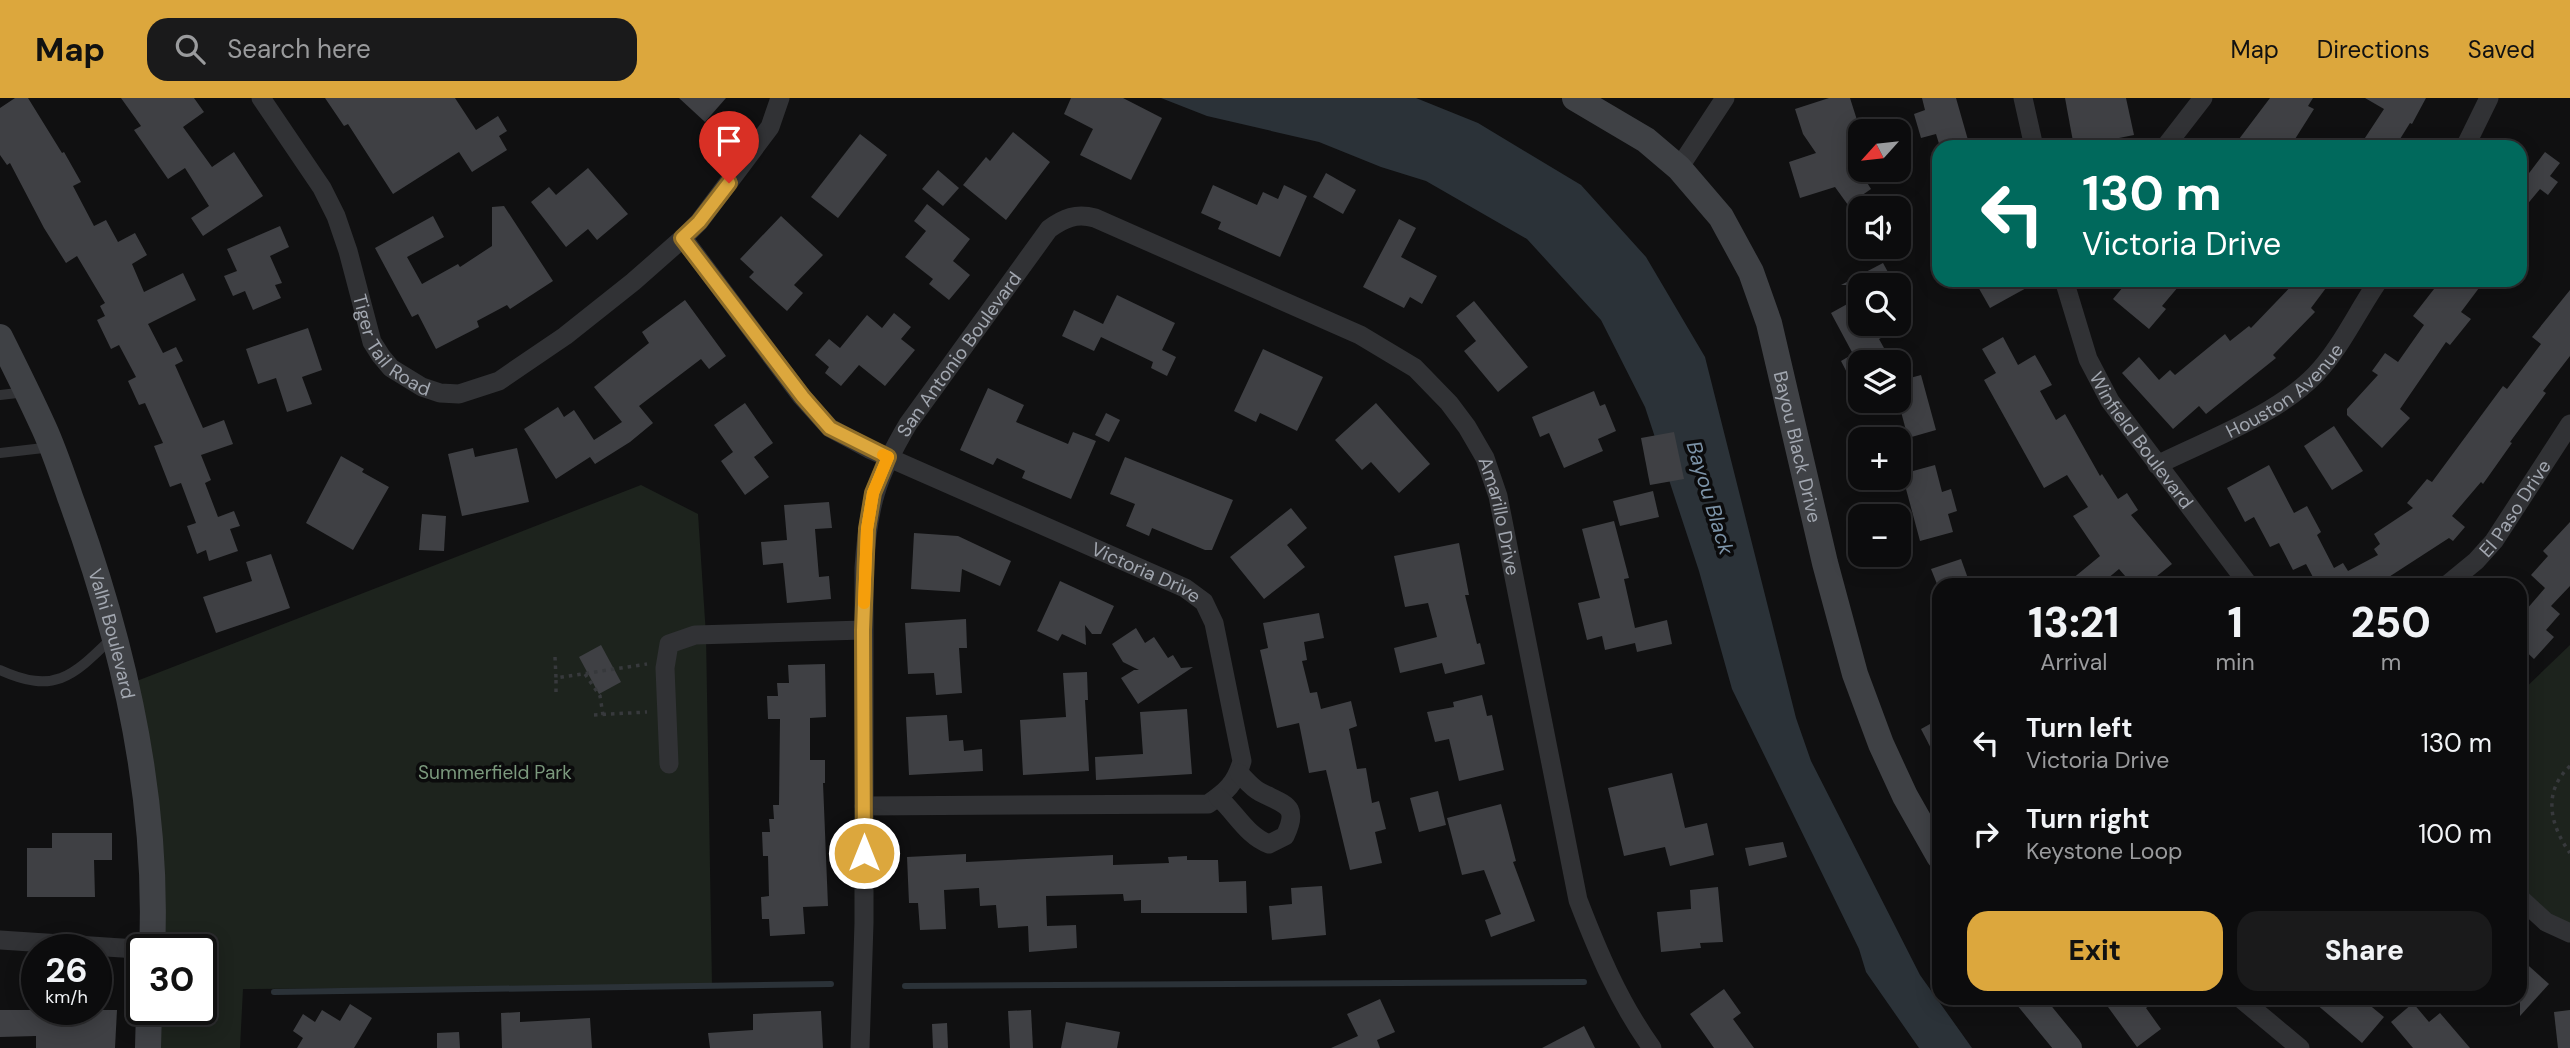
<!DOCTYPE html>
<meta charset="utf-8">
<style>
:root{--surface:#0c0c0d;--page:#1a1a1b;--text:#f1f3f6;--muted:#9a9b9d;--line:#2c2c2e;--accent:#dca73d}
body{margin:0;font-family:"DM Sans",sans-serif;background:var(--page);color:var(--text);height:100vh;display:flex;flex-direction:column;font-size:26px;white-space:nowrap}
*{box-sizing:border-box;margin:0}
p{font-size:23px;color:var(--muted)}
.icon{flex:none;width:38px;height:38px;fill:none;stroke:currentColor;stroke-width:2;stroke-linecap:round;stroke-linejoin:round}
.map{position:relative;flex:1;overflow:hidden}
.panel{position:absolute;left:1932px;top:480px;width:595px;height:427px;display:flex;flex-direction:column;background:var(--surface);border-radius:21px;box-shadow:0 4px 18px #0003,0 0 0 2px var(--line)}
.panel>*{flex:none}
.top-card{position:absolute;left:1932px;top:42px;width:595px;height:147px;border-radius:21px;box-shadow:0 4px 18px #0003,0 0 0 2px var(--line);background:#00695c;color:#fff;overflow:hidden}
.needle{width:46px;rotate:243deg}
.buttons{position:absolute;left:1848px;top:21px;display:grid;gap:14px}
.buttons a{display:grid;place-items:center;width:63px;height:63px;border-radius:14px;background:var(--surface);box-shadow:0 4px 18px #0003,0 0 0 2px var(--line);font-size:35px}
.speed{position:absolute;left:21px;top:836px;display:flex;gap:14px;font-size:35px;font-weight:700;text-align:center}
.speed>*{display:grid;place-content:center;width:91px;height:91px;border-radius:50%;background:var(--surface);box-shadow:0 4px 18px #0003,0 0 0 2px var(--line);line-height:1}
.speed small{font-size:18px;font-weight:400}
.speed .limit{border:4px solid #111;border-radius:10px;background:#fff;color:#111}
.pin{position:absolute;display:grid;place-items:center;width:60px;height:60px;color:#fff;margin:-72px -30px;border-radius:50% 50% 50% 0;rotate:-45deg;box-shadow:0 0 7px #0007}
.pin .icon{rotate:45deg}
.me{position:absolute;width:77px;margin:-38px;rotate:0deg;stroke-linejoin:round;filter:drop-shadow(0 0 5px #0008)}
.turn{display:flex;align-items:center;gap:24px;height:147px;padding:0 35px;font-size:32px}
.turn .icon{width:91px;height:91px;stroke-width:2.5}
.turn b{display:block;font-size:49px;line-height:60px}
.eta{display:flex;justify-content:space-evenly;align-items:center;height:119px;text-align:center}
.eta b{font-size:42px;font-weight:800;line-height:49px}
.button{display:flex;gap:14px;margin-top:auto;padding:14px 35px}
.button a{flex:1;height:80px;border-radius:21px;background:var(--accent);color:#111;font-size:28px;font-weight:800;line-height:80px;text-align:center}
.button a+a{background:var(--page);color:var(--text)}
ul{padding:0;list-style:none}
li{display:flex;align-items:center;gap:21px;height:91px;padding:0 35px}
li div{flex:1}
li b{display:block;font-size:26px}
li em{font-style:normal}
header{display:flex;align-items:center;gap:42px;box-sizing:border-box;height:98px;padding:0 35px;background:var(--accent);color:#111}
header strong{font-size:33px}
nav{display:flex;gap:38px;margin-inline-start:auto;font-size:24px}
.search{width:490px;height:63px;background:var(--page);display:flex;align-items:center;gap:18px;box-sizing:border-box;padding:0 24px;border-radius:21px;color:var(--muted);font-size:26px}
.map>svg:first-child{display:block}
.green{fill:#1d231d}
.water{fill:#2b3238}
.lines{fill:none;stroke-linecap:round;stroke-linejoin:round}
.stream{stroke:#2b3238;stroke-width:6}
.building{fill:#3f4044}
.path{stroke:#37393c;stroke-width:3.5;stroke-dasharray:3.5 5;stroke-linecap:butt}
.lane{stroke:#313235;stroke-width:10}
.street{stroke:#313235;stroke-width:19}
.secondary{stroke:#3f4145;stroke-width:26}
.route-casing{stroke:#8f6d28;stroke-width:18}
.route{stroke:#dca73d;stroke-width:12}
.slow{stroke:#f59e0b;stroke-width:12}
.labels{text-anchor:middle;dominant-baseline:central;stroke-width:7;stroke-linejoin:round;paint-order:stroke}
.street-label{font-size:19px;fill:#a2a7b0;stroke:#0b0b0c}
.park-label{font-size:19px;fill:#7b997d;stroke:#0b0b0c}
.water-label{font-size:21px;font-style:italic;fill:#7c93a8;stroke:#0b0b0c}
</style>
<header>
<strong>Map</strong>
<div class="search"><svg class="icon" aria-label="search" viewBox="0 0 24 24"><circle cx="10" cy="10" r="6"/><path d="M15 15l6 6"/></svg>Search here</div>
<nav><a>Map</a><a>Directions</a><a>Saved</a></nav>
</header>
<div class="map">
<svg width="2570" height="950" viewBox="0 0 2570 950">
<rect width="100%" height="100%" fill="#101011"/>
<g class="green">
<polygon points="641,387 698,416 706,537 712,887 243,891 240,950 148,950 149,912 201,912 201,852 150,852 129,586"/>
<polygon points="2570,547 2570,834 2520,800 2520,595"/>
</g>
<polygon class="water" points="1161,0 1416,0 1478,25 1581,87 1646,159 1705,259 1796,620 1811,663 1920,877 1972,950 1919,950 1866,874 1859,851 1732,591 1699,473 1645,309 1601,222 1527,141 1426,83 1381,69 1319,44 1207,18"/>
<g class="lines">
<g class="stream">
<polyline points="905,888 1584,884"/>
<polyline points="274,894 831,886"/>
</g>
</g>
<g class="building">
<polygon points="15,0 28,0 62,55 64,54 81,84 73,88 94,128 106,122 118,144 135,135 147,157 132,166 144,194 183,175 196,202 148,226 163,255 176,249 183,263 175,267 203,330 224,322 233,346 201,357 211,382 205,385 218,419 234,413 240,428 230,431 238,453 209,463 206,452 197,456 187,428 196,425 181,385 170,389 154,348 163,345 145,305 139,307 128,283 136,279 119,247 111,251 97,222 105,218 100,208 105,205 77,158 66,165 44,130 10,65 7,67 0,57 0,10"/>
<polygon points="121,0 194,0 204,14 183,29 212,69 234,54 263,98 203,138 191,120 209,108 185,70 168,81 134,32 141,28"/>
<polygon points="325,0 455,0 476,32 498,18 507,33 499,38 507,52 472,74 459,54 393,96 348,26 344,28"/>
<polygon points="679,0 726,0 705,24"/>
<polygon points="1071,0 1123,0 1162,20 1131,82 1080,57 1093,31 1064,16"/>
<polygon points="1829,0 1850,0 1857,22 1852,25 1859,47 1848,54 1871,91 1848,107 1835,89 1800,100 1789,64 1816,55 1803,36 1795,11"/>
<polygon points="1922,0 1956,0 1970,49 1940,49 1936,36 1921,40 1914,16 1925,12"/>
<polygon points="2065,0 2126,0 2134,37 2074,49"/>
<polygon points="2270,0 2313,0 2308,8 2314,11 2290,49 2233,49"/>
<polygon points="2365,0 2426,0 2412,26 2410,25 2395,49 2359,49 2384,11"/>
<polygon points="1013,34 1050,64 1006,122 963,87 986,59 990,63"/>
<polygon points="860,36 887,57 838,120 811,99"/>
<polygon points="2545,54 2560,65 2550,78 2558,84 2548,97 2540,91 2520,115 2520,87"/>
<polygon points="588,70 628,116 597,142 588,131 566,149 531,104 549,89 556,97"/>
<polygon points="938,72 959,90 943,108 922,91"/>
<polygon points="1326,75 1356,92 1343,116 1313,99"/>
<polygon points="1213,87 1257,107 1263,94 1278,101 1284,87 1307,98 1280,159 1218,131 1221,124 1201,115"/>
<polygon points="927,106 970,141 953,163 970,177 949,202 929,186 933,181 905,159 926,133 914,123"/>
<polygon points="504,108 553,183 510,211 507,207 477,223 479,229 436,251 418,216 412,219 375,150 433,118 444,139 407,159 422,186 458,166 460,169 492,148 492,109"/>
<polygon points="781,118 823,157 794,187 803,195 787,213 749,179 754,174 740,161"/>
<polygon points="1399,121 1416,130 1401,159 1437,178 1422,206 1410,199 1404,210 1363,189"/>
<polygon points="280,128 289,149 270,158 282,185 275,187 281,200 253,212 245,193 233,198 224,178 237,173 227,151"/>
<polygon points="1883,165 1895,187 1841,187"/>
<polygon points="1985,182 2041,182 1990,210 1977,187"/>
<polygon points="2129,182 2184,182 2162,208 2166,211 2149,231 2113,201"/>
<polygon points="2297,182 2332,182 2311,210 2315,214 2273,257 2276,260 2206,316 2199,308 2173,331 2122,275 2139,259 2159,282 2170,272 2175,277 2225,236 2230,243 2249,228 2251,230"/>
<polygon points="2441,182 2485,182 2461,214 2471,221 2450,247 2446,244 2400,311 2410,320 2382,350 2347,317 2347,311 2378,277 2372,273 2385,255 2398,264 2424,227 2413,218"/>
<polygon points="2570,192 2570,258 2543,293 2546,295 2510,344 2512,345 2483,386 2481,384 2452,418 2465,429 2453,443 2449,440 2378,486 2304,486 2314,481 2306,466 2293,472 2279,445 2270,449 2254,419 2245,424 2227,390 2269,367 2294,415 2307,408 2321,434 2317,437 2334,470 2343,465 2348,473 2378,457 2374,451 2380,446 2374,436 2413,410 2407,405 2427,381 2432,384 2503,288 2507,291 2541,246 2532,239"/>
<polygon points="1117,197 1175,225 1162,252 1176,259 1167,278 1151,270 1153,264 1101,239 1094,253 1062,238 1074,212 1103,226"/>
<polygon points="1860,199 1860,226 1907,226 1879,241 1889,259 1880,264 1860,264 1860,300 1841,263 1853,256 1831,215"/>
<polygon points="685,202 726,258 709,271 701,261 639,308 653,325 630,344 595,366 590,359 556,381 524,331 558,309 564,319 574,312 594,342 622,324 594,289 649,245 642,234"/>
<polygon points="1474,203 1528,269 1498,294 1464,253 1476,243 1456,218"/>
<polygon points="894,215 911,229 901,241 915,252 885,288 859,267 841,288 825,275 829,269 815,257 829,241 840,250 867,217 882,230"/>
<polygon points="308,230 322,272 302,279 312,306 287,314 276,280 258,286 246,251"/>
<polygon points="2003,239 2018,267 2035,257 2052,287 2040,293 2056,322 2065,316 2100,378 2102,376 2118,401 2127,395 2138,412 2131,417 2172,466 2147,486 2132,486 2119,471 2101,486 2066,486 2100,458 2073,418 2088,409 2067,377 2044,390 1984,282 1996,275 1982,251"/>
<polygon points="1263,251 1323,279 1297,333 1260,315 1256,324 1234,313"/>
<polygon points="1921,277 1936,332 1908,340 1899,306 1899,283"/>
<polygon points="988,290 1024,307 1016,324 1068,346 1073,334 1096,343 1071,401 1022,380 1025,373 997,360 993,367 960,352"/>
<polygon points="1594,293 1600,308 1605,306 1616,333 1598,341 1603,353 1564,370 1549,335 1540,339 1532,319"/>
<polygon points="745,305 773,345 754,359 769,379 745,397 721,363 733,354 714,327"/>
<polygon points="1376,305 1430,366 1399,395 1371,364 1362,372 1335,342"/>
<polygon points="1106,315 1120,322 1109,344 1095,337"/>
<polygon points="2334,328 2363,373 2332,392 2304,348"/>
<polygon points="1674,334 1684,381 1650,387 1641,340"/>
<polygon points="473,350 475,359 517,350 529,404 462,418 448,356"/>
<polygon points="341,358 364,371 362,374 389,389 353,452 306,425"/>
<polygon points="1125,359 1233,402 1212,452 1205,452 1152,430 1149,438 1126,428 1135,406 1110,396"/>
<polygon points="1935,367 1942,394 1951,391 1957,413 1948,416 1953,434 1920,443 1902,376"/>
<polygon points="1653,393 1659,419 1620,428 1613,403"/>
<polygon points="829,404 832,430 815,431 819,479 829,478 831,501 787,505 783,465 763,467 761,444 787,442 784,407"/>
<polygon points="1291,410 1307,430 1287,447 1305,469 1264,501 1230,459"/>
<polygon points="422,416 446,418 444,453 419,452"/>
<polygon points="1614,423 1629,480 1624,481 1635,530 1667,522 1672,546 1637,554 1635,545 1605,552 1602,538 1587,542 1578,505 1600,500 1582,431"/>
<polygon points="2570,424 2570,488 2551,508 2560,516 2546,532 2554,539 2534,561 2520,548 2520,519 2545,490 2531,477 2548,458 2543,453"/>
<polygon points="914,435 958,438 1011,463 1000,488 962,471 960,494 911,491"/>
<polygon points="1459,445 1469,497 1465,497 1477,546 1480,545 1485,566 1445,576 1442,565 1400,575 1394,550 1437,539 1428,505 1405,509 1394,458"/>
<polygon points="271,456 290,510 216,535 203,499 252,483 246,464"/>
<polygon points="1961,461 1970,486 1937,486 1931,471"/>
<polygon points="1060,483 1114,508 1101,536 1092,536 1085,527 1086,547 1062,536 1058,543 1037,533"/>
<polygon points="1319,515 1324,540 1304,544 1307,562 1302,563 1310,595 1317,594 1321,611 1351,603 1357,628 1349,631 1357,671 1366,670 1372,705 1379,703 1386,731 1375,734 1382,765 1350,772 1326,672 1309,675 1299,625 1277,630 1260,552 1268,550 1263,525"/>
<polygon points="966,521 967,550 959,550 962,595 936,597 934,575 908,576 905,525"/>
<polygon points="1136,530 1145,545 1154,539 1168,560 1173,557 1181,570 1193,569 1138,606 1121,580 1134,572 1139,572 1123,564 1112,546"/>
<polygon points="601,547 621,584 599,596 579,559"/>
<polygon points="825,566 826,619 810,620 810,662 825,662 825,685 823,685 828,808 803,809 805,836 770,838 769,821 762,821 761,799 769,798 768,758 763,758 762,734 770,734 769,721 774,721 773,707 779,707 780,621 768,621 767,598 778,598 777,585 789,585 788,567"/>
<polygon points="1087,574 1088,602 1085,602 1089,673 1023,677 1020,622 1066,619 1063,575"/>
<polygon points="1482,597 1487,618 1492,617 1504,672 1459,683 1449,641 1435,644 1427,614 1454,609 1453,604"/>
<polygon points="1187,611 1192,676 1096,682 1095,659 1143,656 1140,614"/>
<polygon points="947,617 949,643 963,642 964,653 982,651 983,673 909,677 906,619"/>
<polygon points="1939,621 1939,666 1921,631"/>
<polygon points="1672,675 1685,730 1707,725 1714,757 1670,768 1665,749 1624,758 1608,690"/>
<polygon points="1438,693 1446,727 1419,734 1410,700"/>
<polygon points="1501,706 1516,763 1513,764 1535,823 1491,839 1485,822 1501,816 1484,772 1462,777 1447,720"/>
<polygon points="52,735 112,735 112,762 94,762 95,799 27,799 27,750 52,750"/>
<polygon points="1783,744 1787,759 1749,768 1745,750"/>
<polygon points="966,756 966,764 1113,757 1113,767 1169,765 1168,759 1187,758 1187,762 1218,762 1219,784 1246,783 1247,815 1141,815 1141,802 1124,803 1123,796 1046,798 1047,828 1076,827 1077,850 1029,854 1028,828 998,830 996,807 980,808 979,790 944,792 946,831 920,832 918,805 909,805 907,759"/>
<polygon points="1322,788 1326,837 1272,842 1269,808 1292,806 1291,790"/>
<polygon points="1718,789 1723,844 1700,845 1701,850 1661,854 1657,814 1691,811 1690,792"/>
<polygon points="2520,860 2549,886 2520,918"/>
<polygon points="1724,891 1741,915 1733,921 1754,950 1714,950 1690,916"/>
<polygon points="2122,900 2160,900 2146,910 2161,931 2137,949 2108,909"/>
<polygon points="2309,900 2361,900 2384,919 2362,945"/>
<polygon points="1380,901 1395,934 1377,942 1380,950 1331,950 1358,938 1347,916"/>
<polygon points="2413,905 2429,924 2440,915 2470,950 2413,950 2391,924"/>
<polygon points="350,906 372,920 354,950 297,950 303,940 293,933 303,916 315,924 322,912 340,923"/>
<polygon points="0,912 117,912 115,950 36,950 36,938 0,939"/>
<polygon points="1031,912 1033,950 1010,950 1008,913"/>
<polygon points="2570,912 2570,950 2558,950 2554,914"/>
<polygon points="821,913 823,950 710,950 708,935 753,932 753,916"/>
<polygon points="520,914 520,924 590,920 592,950 502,950 501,915"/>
<polygon points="1066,924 1120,934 1117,950 1061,950"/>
<polygon points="947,925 948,950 933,950 932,926"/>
<polygon points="1584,928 1595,950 1542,950"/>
<polygon points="459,934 460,950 437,950 437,935"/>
</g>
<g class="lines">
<g class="path">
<polyline points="555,559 556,580 647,566"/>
<polyline points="585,576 600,598 603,617"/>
<polyline points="556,594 556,580"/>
<polyline points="594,617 647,614"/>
<path d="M2570 668C2542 694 2550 727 2570 755"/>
</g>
<g class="lane">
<polyline points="0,297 26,294"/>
<polyline points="0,355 52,349"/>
<path d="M0 572C55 597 73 578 112 540"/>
</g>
<g class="street">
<path id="s1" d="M261 0 322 90 336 118 348 153 372 244 381 258 391 270 422 289 440 295 459 296 499 283 565 238 633 184 683 140 699 124 770 29 780 0"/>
<polyline points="2023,0 2034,49"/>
<polyline points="2165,49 2203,0"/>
<polyline points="2465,49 2489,0"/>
<polyline points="1679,70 1725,0"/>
<path id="s2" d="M683 140 802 299 830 330 869 351 1185 490 1204 504 1214 525 1242 663C1236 685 1226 694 1208 706L864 708"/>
<path id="s3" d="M2064 182 2088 261 2110 303 2248 486"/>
<path id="s4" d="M2157 367C2207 342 2277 317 2316 276 2341 250 2358 212 2379 182"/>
<path id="s5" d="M2448 486 2476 463 2494 443 2570 326"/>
<polyline points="669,666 665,570 669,546 695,537 863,532"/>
<path d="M1218 699C1236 715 1247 738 1269 746L1285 738C1300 707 1285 707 1260 694 1252 690 1245 681 1239 675"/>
<polyline points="2520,800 2546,824 2570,835"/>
<polyline points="0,842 152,852"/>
<polyline points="2240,900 2300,950"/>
<path id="s6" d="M860 950 864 825V470C868 408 876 380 908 326L1049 131C1064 120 1076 115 1095 120L1360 237 1415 270 1449 305 1467 329 1485 360 1498 398 1578 802C1598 854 1619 904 1652 950"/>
</g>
<g class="secondary">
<path id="s7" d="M1575 0 1646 42 1679 70 1721 119 1751 174 1769 225 1825 465 1855 576 1881 646 1905 698 1939 758"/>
<path id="s8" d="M0 239C15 269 30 299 44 330 54 352 62 376 70 399 123 543 159 699 152 852"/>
<polyline points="2028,900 2069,950"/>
<polyline points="148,950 149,912"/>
</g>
</g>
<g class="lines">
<g class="route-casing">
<polyline id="route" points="729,85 699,124 682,140 803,299 830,330 888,359 873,395 867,431 863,532 864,755"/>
</g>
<use href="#route" class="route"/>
<polyline class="slow" points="864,505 867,431 873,395 888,359 883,357"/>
</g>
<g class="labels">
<g class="street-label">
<text stroke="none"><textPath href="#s1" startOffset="285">Tiger Tail Road</textPath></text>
<text stroke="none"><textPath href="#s6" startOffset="719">San Antonio Boulevard</textPath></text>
<text stroke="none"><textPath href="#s4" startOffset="149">Houston Avenue</textPath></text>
<text stroke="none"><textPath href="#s3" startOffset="180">Winfield Boulevard</textPath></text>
<text stroke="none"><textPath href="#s7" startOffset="434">Bayou Black Drive</textPath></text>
<text stroke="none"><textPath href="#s5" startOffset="102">El Paso Drive</textPath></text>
<text stroke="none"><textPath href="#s6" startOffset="1451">Amarillo Drive</textPath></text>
<text stroke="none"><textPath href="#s2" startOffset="588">Victoria Drive</textPath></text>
<text stroke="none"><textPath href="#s8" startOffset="318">Valhi Boulevard</textPath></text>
</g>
<g class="park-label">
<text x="495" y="674">Summerfield Park</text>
</g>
<g class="water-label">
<text transform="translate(1710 400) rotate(73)">Bayou Black</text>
</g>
</g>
</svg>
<div class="buttons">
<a><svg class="needle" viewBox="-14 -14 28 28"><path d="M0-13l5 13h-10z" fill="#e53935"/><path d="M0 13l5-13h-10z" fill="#9a9b9d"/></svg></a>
<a><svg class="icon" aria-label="sound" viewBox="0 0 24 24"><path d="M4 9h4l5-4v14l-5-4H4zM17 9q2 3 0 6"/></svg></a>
<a><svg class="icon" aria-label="search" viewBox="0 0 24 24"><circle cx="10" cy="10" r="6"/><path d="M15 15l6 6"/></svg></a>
<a><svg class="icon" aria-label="layers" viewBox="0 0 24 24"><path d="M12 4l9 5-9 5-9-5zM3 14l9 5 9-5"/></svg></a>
<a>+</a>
<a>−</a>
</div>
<div class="speed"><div>26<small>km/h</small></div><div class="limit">30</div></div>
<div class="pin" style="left:729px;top:85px;background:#d93025"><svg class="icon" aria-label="arrive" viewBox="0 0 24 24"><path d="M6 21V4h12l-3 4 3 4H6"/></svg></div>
<svg class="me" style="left:864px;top:755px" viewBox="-20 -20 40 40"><circle r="17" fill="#dca73d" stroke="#fff" stroke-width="3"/><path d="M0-11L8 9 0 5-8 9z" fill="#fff"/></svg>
<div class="top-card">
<div class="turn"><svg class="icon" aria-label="left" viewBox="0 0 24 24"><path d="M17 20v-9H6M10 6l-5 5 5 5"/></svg><div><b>130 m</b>Victoria Drive</div></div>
</div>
<section class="panel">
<div class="eta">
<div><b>13:21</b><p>Arrival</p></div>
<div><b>1</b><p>min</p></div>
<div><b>250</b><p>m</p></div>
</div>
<ul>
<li><svg class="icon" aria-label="left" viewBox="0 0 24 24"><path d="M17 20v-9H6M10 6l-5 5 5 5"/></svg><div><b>Turn left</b><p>Victoria Drive</p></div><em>130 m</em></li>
<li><svg class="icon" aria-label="right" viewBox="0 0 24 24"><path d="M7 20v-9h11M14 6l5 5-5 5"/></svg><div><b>Turn right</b><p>Keystone Loop</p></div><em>100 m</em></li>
</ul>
<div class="button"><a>Exit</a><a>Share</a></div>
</section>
</div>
